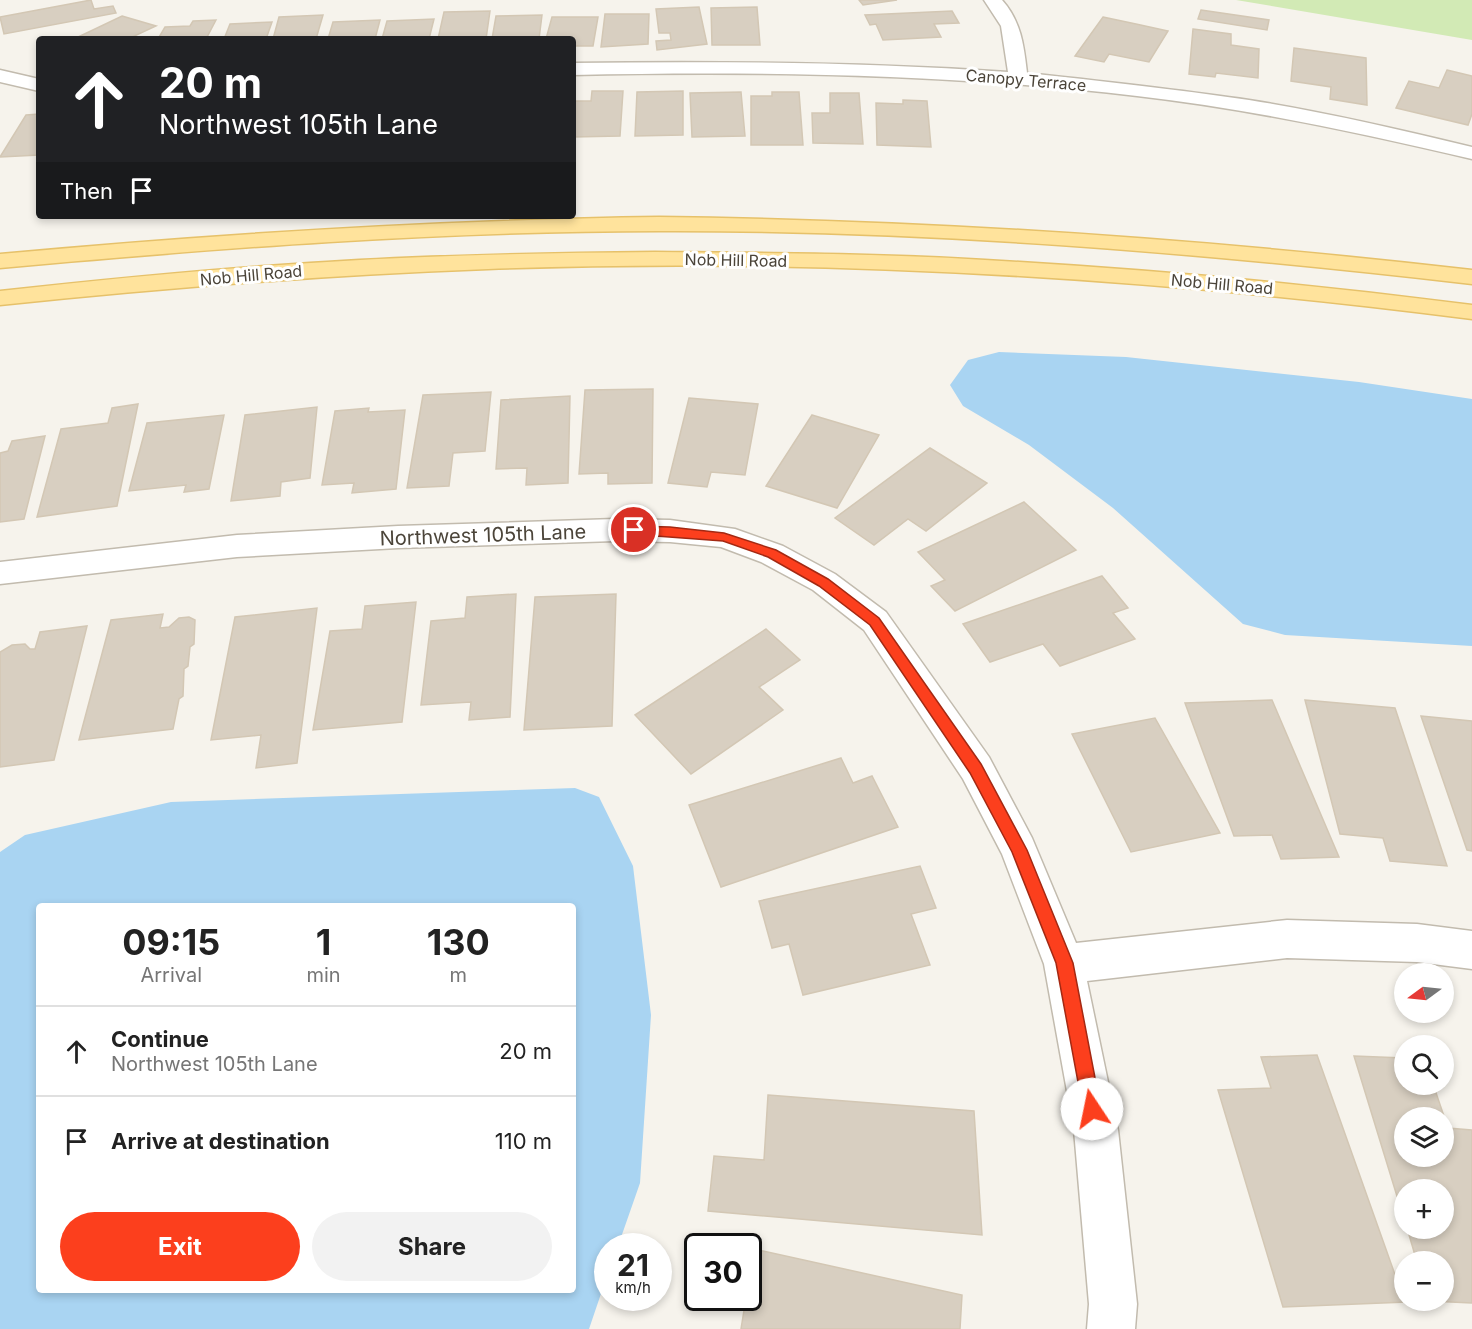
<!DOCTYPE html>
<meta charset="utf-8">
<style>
:root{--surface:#fff;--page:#f2f2f2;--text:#222;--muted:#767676;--line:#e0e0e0;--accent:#fc3f1d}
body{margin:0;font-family:Inter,sans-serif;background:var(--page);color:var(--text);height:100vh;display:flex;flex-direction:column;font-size:22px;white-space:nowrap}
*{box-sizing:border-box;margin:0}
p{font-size:20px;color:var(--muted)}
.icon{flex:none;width:33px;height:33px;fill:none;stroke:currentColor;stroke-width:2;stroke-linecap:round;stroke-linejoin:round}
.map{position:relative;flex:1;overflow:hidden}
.sheet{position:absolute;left:36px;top:903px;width:540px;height:390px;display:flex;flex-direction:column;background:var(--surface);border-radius:6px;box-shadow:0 3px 9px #0003}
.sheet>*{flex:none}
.top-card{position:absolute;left:36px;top:36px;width:540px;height:183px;border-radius:6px;box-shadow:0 3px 9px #0003;background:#202124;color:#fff;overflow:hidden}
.needle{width:39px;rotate:255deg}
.tools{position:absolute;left:1394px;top:963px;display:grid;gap:12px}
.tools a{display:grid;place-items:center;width:60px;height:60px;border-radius:50%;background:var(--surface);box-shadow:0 3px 9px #0003;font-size:30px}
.speed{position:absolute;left:594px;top:1233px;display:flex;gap:12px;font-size:30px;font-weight:700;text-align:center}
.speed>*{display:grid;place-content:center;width:78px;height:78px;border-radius:50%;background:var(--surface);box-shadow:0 3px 9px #0003;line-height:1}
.speed small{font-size:15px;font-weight:400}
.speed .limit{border:3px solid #111;border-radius:9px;background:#fff;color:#111}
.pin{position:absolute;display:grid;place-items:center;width:51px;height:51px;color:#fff;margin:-26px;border:3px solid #fff;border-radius:50%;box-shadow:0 2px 6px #0007}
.me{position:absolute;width:66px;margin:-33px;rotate:349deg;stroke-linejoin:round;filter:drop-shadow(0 0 4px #0008)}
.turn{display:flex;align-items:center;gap:21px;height:126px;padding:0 24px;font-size:27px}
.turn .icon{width:78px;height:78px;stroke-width:2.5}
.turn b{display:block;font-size:42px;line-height:51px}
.then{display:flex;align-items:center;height:57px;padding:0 24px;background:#0003;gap:12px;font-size:22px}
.eta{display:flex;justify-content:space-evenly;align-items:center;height:102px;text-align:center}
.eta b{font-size:36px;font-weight:700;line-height:42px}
.cta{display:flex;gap:12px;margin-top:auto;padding:12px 24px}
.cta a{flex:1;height:69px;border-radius:36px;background:var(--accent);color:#fff;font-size:24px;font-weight:700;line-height:69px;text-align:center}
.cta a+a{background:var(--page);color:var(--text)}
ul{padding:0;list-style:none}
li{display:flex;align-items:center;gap:18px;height:90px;padding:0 24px;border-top:2px solid var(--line)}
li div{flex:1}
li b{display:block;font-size:22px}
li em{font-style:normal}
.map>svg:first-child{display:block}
.green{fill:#d2eab5}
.water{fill:#a9d4f2;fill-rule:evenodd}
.building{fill:#d8cfc1;stroke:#d3c7b4;stroke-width:1.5;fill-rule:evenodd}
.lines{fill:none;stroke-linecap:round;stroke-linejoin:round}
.minor-casing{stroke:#c2bbae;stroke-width:3}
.major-casing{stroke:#e6c16a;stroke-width:3}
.minor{fill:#fff;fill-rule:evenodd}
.major{fill:#ffe39c;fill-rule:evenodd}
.route{fill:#fc3f1d;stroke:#a42913;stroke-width:1.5}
.labels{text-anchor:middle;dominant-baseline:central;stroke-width:6;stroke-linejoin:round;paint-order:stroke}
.far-street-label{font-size:16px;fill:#4b4439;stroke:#fff}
.street-label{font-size:20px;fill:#4b4439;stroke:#fff}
</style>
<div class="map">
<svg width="1472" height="1329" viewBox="0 0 1472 1329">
<rect width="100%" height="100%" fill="#f6f3ec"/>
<polygon class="green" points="1236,0 1472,0 1472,40"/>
<g class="water">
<polygon points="999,352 1126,357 1359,382 1472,399 1472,646 1285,635 1243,624 1113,508 1029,445 963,406 950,385 968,360"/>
<path d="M575 788 599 797 633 866 651 1015 640 1183 618 1246H608L607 1276 589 1329H0V852L25 835 171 802ZM39 906H573V1290H39Z"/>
</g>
<g class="building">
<polygon points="91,0 94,9 113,6 116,13 4,34 0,17"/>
<polygon points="859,0 897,0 863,5"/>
<polygon points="699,7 707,44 657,50 656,41 671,40 670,33 659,33 656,9"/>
<polygon points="757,7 760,45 712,45 711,8"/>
<polygon points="1201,10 1269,20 1267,30 1198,19"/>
<polygon points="490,11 486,39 438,39 444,12"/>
<polygon points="952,11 959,23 934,24 941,37 883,40 876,24 870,25 865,15"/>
<polygon points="605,14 649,14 648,44 601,47"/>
<polygon points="323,15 316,39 273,39 279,17"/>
<polygon points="542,15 539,39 492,39 496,16"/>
<polygon points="122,16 156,26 128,39 74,39"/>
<polygon points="552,17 598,17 593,46 573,46 573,39 546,39"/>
<polygon points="1103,17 1136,24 1168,31 1149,62 1109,54 1104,62 1075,56"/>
<polygon points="434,19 429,39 382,39 387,21"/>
<polygon points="216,20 206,39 158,39 165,27 190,26 193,21"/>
<polygon points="380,20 375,39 328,39 333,22"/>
<polygon points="272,22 266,39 224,39 230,24"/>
<polygon points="1193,29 1231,34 1231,45 1259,49 1258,78 1216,73 1215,77 1189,74"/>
<polygon points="1294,48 1366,58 1367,105 1330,99 1331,87 1291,81"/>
<polygon points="1447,70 1472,76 1472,114 1468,125 1396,108 1409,81 1439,88"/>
<polygon points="592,91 623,91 620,136 573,137 573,101 591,101"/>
<polygon points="683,91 683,135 635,136 637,92"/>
<polygon points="741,92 745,136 692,137 690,93"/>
<polygon points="772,92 799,92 803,145 751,145 751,96 772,96"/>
<polygon points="830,93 859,93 863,144 813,143 812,113 830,113"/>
<polygon points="903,100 927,101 931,147 877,145 876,103 903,104"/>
<polygon points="39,114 39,155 0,157 26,115"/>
<polygon points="653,389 652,483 608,484 608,473 579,474 585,390"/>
<polygon points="491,392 485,451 453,453 449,486 407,488 423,395"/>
<polygon points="570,396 568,483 526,485 527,468 496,469 501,400"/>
<polygon points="689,398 758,404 745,475 711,472 707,487 668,483"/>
<polygon points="138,404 117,506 37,517 61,429 108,423 112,408"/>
<polygon points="317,407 310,478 281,482 280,496 231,501 245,415"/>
<polygon points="369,408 368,412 405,410 396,489 352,493 354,483 322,485 335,411"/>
<polygon points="224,415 209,489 184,492 186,485 129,491 147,423"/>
<polygon points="812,415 879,435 837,508 766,486"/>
<polygon points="45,436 24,519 0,522 0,453 8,451 12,441"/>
<polygon points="930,448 987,483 926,531 908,519 874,545 835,518"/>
<polygon points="1024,502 1076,550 955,611 931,586 945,580 918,552"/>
<polygon points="1102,576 1128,608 1113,613 1135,639 1060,666 1043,644 990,662 963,624"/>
<polygon points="516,594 510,717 469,720 471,702 421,705 431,621 465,618 467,597"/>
<polygon points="616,594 612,726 524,730 535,597"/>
<polygon points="416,602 402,722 313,730 330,631 362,629 365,606"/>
<polygon points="317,608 297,763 256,768 261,735 211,740 235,617"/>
<polygon points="163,614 160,628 169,627 179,618 189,617 195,620 194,644 190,647 188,666 184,669 183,696 179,699 173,729 79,740 111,620"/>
<polygon points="87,626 54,760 0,767 0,652 12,645 25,644 30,649 35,649 40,632"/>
<polygon points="766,629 800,660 759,687 783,710 691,774 635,715"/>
<polygon points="1272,700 1339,857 1281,859 1272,835 1234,836 1185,703"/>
<polygon points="1305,700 1395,708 1447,866 1390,861 1383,838 1340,834"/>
<polygon points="1421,716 1472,721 1472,851 1467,850"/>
<polygon points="1155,718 1220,833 1131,852 1072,734"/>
<polygon points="841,758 853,783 872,776 898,827 721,887 689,805"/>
<polygon points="920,866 936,908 911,914 930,965 803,995 789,944 772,948 759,901"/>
<polygon points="1317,1055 1404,1300 1406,1302 1283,1307 1218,1090 1271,1088 1261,1057"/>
<path d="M1354 1056 1404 1058V1084H1433L1448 1128 1472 1130V1303L1429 1301 1443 1300V1262H1417L1407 1228H1443V1190H1404V1219ZM1404 1118H1443V1156H1404Z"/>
<polygon points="768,1095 974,1111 982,1235 708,1211 714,1156 764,1160"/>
<polygon points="754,1249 962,1295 960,1329 741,1329 746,1298 748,1298 748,1280"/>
</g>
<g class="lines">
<g class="minor-casing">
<g id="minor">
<path d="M984 0H1002C1021 21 1024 46 1027 73 1101 81 1175 89 1249 100 1324 112 1398 129 1472 147V159C1361 133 1250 109 1137 96 949 74 762 71 573 75V63C718 61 863 62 1008 72L1001 26Z"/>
<polygon points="0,70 39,79 39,91 0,82"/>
<polygon points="615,519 670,520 735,529 783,546 835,574 886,612 989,757 1032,838 1076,943 1287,920 1417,924 1472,931 1472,969 1417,962 1287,958 1087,981 1118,1130 1137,1304 1135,1329 1087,1329 1089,1304 1074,1130 1044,964 1002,854 963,779 864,630 813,590 761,562 721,547 670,542 615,541 398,548 237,557 0,584 0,562 237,535 398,526"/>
</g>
</g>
<g class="major-casing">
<g id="major">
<path d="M659 217C931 220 1202 239 1472 270V284C1202 253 931 230 659 231 439 231 219 248 0 268V254C219 234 439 220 659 217Z"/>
<path d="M655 252C765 253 875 253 985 260 1148 269 1310 284 1472 305V319C1146 277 816 257 488 269 325 275 162 288 0 305V291C109 279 218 268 327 262 436 255 546 253 655 252Z"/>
</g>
</g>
<use href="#minor" class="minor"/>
<use href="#major" class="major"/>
</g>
<polygon class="route" points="634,526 670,527 724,533 776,550 828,579 879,618 981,764 1027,850 1073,963 1101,1109 1098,1115 1092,1118 1086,1115 1083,1109 1056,963 1012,852 970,773 870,625 819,586 768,557 723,541 629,534 627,530 629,527"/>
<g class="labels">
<g class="far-street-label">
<text transform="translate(1026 80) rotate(5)">Canopy Terrace</text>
<text transform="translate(736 260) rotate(1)">Nob Hill Road</text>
<text transform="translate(251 275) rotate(-5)">Nob Hill Road</text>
<text transform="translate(1222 284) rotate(5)">Nob Hill Road</text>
</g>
<g class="street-label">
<text transform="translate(483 535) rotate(-2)">Northwest 105th Lane</text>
</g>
</g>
</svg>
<div class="tools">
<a><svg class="needle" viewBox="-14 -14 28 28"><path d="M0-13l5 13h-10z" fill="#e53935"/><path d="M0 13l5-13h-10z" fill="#767676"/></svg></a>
<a><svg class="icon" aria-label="search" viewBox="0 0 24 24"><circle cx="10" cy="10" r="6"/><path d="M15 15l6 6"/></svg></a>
<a><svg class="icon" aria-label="layers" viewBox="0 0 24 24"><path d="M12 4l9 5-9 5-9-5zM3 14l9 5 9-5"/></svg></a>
<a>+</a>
<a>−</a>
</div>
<div class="speed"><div>21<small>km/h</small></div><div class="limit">30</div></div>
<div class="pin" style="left:634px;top:530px;background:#d93025"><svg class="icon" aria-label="arrive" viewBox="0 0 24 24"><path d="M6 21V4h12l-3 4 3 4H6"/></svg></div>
<svg class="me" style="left:1092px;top:1109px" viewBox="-20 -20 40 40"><circle r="19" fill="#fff"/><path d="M0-13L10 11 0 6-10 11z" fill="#fc3f1d"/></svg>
<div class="top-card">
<div class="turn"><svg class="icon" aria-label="ahead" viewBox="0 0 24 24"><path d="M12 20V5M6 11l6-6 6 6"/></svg><div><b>20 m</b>Northwest 105th Lane</div></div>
<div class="then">Then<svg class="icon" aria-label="arrive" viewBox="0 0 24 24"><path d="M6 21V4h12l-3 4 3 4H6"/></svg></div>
</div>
<section class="sheet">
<div class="eta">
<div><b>09:15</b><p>Arrival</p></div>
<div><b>1</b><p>min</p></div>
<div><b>130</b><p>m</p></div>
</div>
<ul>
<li><svg class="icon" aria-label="ahead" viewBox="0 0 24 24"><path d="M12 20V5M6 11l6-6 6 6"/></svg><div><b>Continue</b><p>Northwest 105th Lane</p></div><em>20 m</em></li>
<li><svg class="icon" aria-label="arrive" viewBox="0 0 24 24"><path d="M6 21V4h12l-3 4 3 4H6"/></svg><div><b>Arrive at destination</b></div><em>110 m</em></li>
</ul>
<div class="cta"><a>Exit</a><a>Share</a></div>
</section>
</div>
